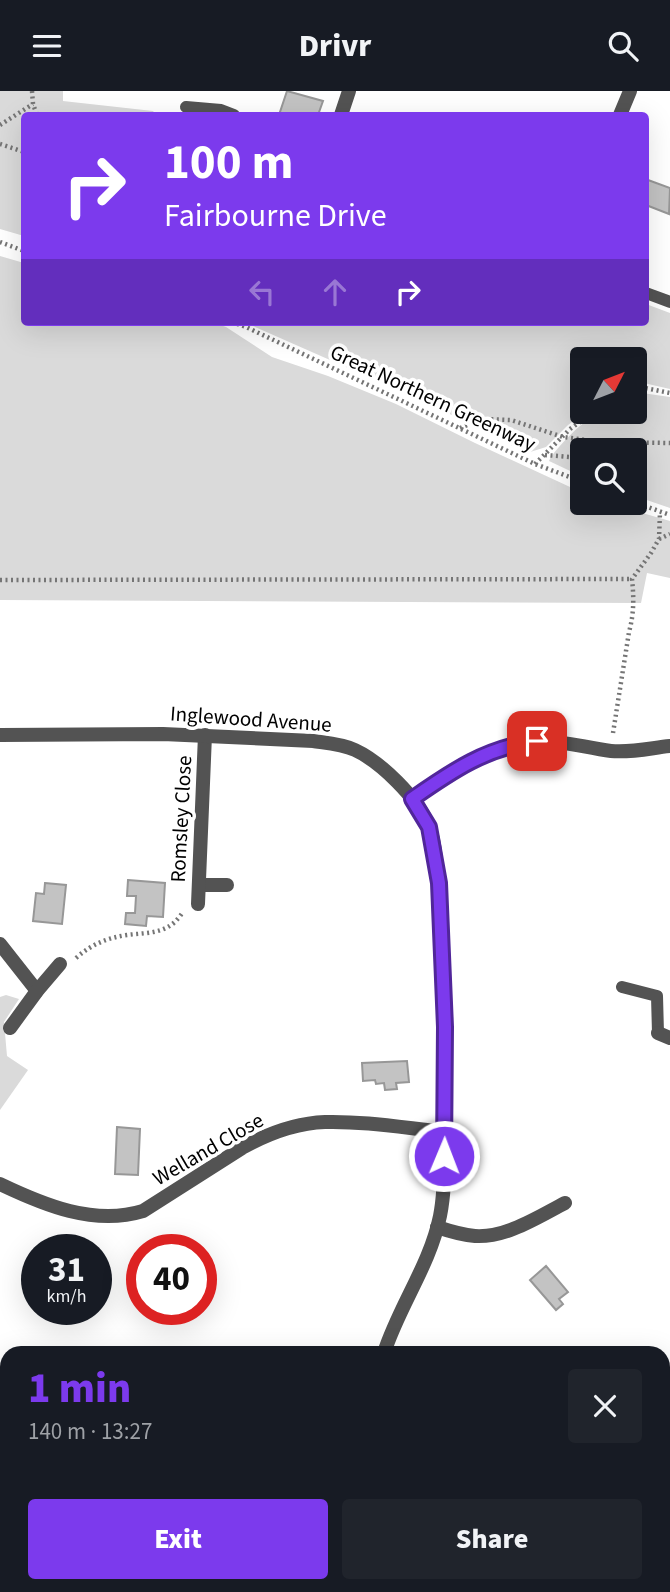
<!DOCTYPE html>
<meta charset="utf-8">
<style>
:root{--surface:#171b24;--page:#20242c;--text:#f1f3f6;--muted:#9ea1a6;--accent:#7c3aed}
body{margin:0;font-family:"Source Sans 3",sans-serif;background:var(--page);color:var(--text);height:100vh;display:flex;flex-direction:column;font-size:26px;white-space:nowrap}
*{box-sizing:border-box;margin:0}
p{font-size:23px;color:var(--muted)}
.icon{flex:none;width:38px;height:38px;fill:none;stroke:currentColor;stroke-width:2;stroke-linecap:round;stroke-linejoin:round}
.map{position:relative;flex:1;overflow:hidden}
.sheet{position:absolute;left:0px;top:1255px;width:670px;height:247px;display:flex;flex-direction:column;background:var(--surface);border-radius:21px 21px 0 0;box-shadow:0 7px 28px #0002}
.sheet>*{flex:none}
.guide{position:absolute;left:21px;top:21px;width:628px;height:214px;border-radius:7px;box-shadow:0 7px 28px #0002;background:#7c3aed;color:#fff;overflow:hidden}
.needle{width:46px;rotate:48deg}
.tools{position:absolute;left:570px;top:256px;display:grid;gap:14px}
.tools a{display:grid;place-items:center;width:77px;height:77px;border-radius:7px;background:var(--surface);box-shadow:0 7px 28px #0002;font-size:35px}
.speed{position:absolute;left:21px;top:1143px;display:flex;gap:14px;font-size:35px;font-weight:700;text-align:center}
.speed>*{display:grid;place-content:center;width:91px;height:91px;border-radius:50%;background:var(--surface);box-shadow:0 7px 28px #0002;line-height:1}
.speed small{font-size:18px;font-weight:400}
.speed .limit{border:10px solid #d22;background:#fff;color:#111}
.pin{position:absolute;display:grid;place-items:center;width:60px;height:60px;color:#fff;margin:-30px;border-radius:14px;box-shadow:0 4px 10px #0006}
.me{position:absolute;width:77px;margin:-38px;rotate:1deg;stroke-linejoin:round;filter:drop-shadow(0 0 5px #0008)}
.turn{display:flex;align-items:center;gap:24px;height:147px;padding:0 28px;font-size:32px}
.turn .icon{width:91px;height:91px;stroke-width:2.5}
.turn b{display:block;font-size:49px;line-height:60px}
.lanes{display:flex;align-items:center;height:66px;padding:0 28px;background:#0003;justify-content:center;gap:35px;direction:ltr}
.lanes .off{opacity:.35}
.round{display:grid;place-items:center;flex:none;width:74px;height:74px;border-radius:7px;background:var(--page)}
.summary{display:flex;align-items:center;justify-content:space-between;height:119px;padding:0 28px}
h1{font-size:42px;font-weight:800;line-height:52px;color:var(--accent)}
.cta{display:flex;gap:14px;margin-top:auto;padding:14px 28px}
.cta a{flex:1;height:80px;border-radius:7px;background:var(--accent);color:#fff;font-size:28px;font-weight:800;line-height:80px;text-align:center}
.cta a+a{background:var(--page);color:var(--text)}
header{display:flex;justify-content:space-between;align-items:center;height:91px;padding:0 28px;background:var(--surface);font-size:32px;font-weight:800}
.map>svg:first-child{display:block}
.green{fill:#dadada}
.building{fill:#c3c3c3;stroke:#979797;stroke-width:2}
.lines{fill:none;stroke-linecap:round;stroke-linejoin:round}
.path{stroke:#757575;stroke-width:4.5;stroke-dasharray:2 3.5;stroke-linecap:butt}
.service{stroke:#535353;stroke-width:12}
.minor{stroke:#535353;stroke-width:14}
.tertiary{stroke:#535353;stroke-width:14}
.route-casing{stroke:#51269a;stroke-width:18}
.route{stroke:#7c3aed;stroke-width:12}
.labels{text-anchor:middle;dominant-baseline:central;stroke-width:7;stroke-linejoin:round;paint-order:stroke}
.street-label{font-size:21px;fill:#000;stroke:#fff}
</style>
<header><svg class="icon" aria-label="menu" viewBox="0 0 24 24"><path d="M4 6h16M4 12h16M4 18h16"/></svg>Drivr<svg class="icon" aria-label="search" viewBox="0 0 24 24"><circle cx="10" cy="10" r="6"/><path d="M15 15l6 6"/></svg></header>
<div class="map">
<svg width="670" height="1501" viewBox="0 0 670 1501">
<rect width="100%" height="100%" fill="#fff"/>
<g class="green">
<polygon points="0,0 63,0 63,10 153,20 156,24 24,24 24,145 0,138"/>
<polygon points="0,165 24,172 24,231 212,231 226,236 272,266 328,285 396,313 475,352 583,402 583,411 604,411 670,430 670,487 647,482 641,512 0,509"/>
<polygon points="646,213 670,222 670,298 635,290 635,268 583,268 583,320 588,320 568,334 546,356 527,362 432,314 244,231 646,231"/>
<path d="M635 301 670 306V417L635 405V359H583V386L549 370C554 358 589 324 601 320 609 318 627 320 635 320Z"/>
<polygon points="6,904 19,908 4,931 7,965 28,979 0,1019 0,906"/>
</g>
<g class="building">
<polygon points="287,0 323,10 318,24 279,24"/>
<polygon points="648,89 670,97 669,123 646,114 646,93"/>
<polygon points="128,789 165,792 163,826 147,825 146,835 125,833 126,822 135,822 136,805 127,805"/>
<polygon points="45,792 66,794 62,833 33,830 36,802 44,803"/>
<polygon points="407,970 409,991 396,992 397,998 385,999 384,992 376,993 375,989 363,990 362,972"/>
<polygon points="117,1036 140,1038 138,1084 115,1083"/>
<polygon points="546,1175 568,1201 559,1208 563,1213 556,1219 530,1189"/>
</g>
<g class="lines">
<g class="path">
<polyline points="32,0 33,13 37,24"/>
<polyline points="0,34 33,13"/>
<polyline points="0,53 24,61"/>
<polyline points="0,151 24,160"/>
<polyline points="232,231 246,236 535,373 583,391"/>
<polyline points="635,295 670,302"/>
<polyline points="460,337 483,328 511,329 563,346 600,351"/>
<polyline points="598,359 600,351 670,352"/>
<polyline points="545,364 583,367"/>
<polyline points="535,373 570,338 595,320"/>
<polyline points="634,411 670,424"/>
<polyline points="659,448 670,443"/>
<polyline points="0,489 632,488"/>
<path d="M613 642 629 541C634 523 634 507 632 488L651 462 659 448 660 421"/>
<path d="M76 867C92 853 107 847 127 844 142 842 158 843 171 834 176 831 180 825 183 821"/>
<polyline points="0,1401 7,1410"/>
</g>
<g class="service">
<polyline points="186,16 221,19 234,24"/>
<polyline points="646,202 670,211"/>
<polyline points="622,896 657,905 658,942"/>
</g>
<g class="minor">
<polyline points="341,24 349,0"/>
<polyline points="620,24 630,0"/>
<path d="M412 708C449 681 490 653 537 650 562 649 586 657 611 660 631 662 651 657 670 655"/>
<polyline points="199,794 227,794"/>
<polyline points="198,813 205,644"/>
<polyline points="0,853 37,900"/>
<polyline points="10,937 37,900 60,873"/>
<polyline points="658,942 670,947"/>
<path d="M0 1093C44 1114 94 1135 143 1120L242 1057C267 1043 297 1032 325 1031 365 1030 405 1037 445 1041"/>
<path d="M437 1136C449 1140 462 1144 475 1145 506 1147 538 1126 565 1112"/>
<polyline points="0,1468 7,1477"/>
</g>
<g class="tertiary">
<path d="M0 644 163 643 313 650C327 652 342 653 355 659 381 671 417 707 428 733 433 744 435 758 436 769 441 805 442 840 443 875 445 928 445 981 445 1035 444 1064 446 1095 440 1125 430 1174 399 1215 384 1262"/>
<polyline points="479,1494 484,1501"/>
</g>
</g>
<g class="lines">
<g class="route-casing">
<path id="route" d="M444 1065 445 936 439 792 429 736 412 708C452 680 487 656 537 650"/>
</g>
<use href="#route" class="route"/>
</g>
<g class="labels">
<g class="street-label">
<text transform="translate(433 307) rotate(25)">Great Northern Greenway</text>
<text transform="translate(251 628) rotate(4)">Inglewood Avenue</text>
<text transform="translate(181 728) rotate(-87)">Romsley Close</text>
<text transform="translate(208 1058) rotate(-30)">Welland Close</text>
</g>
</g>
</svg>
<div class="tools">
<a><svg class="needle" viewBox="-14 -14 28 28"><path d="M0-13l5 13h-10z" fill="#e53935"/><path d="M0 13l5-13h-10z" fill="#9ea1a6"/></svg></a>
<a><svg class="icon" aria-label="search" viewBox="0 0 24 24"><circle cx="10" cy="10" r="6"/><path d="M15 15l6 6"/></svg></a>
</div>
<div class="speed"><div>31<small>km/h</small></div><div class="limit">40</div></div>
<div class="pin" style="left:537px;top:650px;background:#d93025"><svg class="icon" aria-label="arrive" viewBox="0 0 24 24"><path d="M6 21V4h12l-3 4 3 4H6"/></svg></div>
<svg class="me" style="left:444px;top:1065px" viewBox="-20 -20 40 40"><circle r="17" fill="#7c3aed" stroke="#fff" stroke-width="3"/><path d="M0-11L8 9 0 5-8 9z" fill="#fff"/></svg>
<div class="guide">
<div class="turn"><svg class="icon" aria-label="right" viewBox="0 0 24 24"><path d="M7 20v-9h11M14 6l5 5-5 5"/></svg><div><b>100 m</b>Fairbourne Drive</div></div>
<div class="lanes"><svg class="icon off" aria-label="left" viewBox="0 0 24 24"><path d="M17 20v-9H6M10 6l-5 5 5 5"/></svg><svg class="icon off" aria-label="ahead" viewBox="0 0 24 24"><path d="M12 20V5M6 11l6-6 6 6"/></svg><svg class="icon" aria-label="right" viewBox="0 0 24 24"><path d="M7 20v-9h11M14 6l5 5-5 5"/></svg></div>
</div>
<section class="sheet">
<div class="summary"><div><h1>1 min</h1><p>140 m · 13:27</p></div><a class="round"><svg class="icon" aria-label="close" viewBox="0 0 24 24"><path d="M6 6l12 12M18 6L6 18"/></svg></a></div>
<div class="cta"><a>Exit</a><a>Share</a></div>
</section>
</div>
